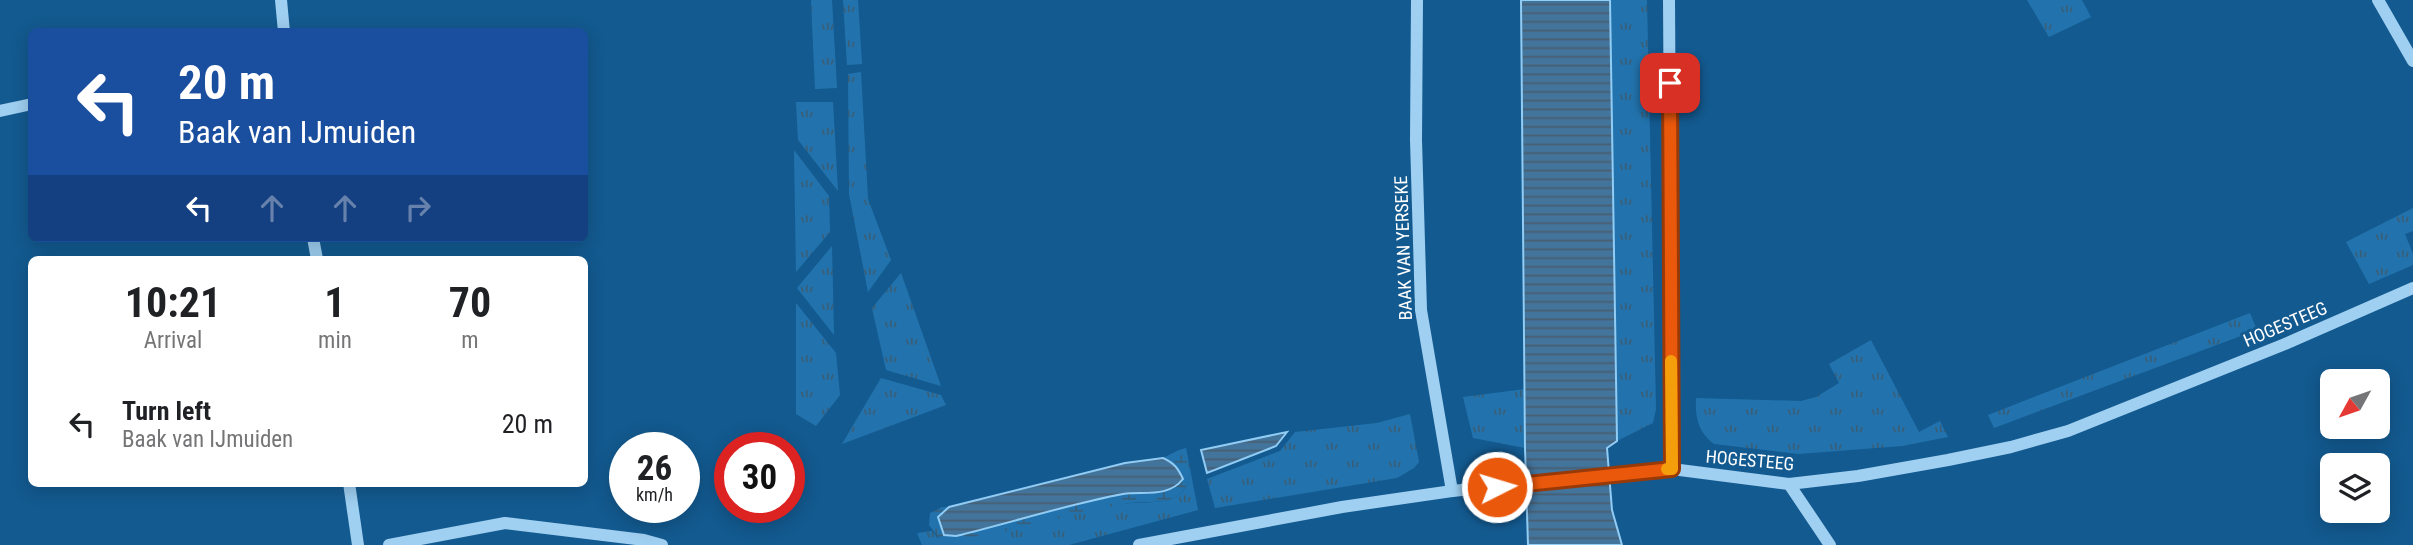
<!DOCTYPE html>
<style>
:root{--surface:#fff;--page:#f6f6f6;--text:#202124;--muted:#757577}
body{margin:0;font-family:"Roboto Condensed",sans-serif;background:var(--page);color:var(--text);height:100vh;display:flex;flex-direction:column;font-size:26px;white-space:nowrap}
*{box-sizing:border-box;margin:0}
p{font-size:23px;color:var(--muted)}
.icon{flex:none;width:38px;height:38px;fill:none;stroke:currentColor;stroke-width:2;stroke-linecap:round;stroke-linejoin:round}
.map{position:relative;flex:1;overflow:hidden}
.side{position:absolute;left:28px;top:256px;width:560px;height:231px;display:flex;flex-direction:column;background:var(--surface);border-radius:10px;box-shadow:0 4px 18px #0003}
.side>*{flex:none}
.guide{position:absolute;left:28px;top:28px;width:560px;height:214px;border-radius:10px;box-shadow:0 4px 18px #0003;background:#1a4fa0;color:#fff;overflow:hidden}
.needle{width:46px;rotate:230deg}
.controls{position:absolute;left:2320px;top:369px;display:grid;gap:14px}
.controls a{display:grid;place-items:center;width:70px;height:70px;border-radius:10px;background:var(--surface);box-shadow:0 4px 18px #0003;font-size:35px}
.speed{position:absolute;left:609px;top:432px;display:flex;gap:14px;font-size:35px;font-weight:700;text-align:center}
.speed>*{display:grid;place-content:center;width:91px;height:91px;border-radius:50%;background:var(--surface);box-shadow:0 4px 18px #0003;line-height:1}
.speed small{font-size:18px;font-weight:400}
.speed .limit{border:10px solid #d22;background:#fff;color:#111}
.pin{position:absolute;display:grid;place-items:center;width:60px;height:60px;color:#fff;margin:-30px;border-radius:14px;box-shadow:0 4px 10px #0006}
.me{position:absolute;width:77px;margin:-38px;rotate:85deg;stroke-linejoin:round;filter:drop-shadow(0 0 5px #0008)}
.turn{display:flex;align-items:center;gap:24px;height:147px;padding:0 35px;font-size:32px}
.turn .icon{width:91px;height:91px;stroke-width:2.5}
.turn b{display:block;font-size:49px;line-height:60px}
.lanes{display:flex;align-items:center;height:66px;padding:0 35px;background:#0003;justify-content:center;gap:35px;direction:ltr}
.lanes .off{opacity:.35}
.eta{display:flex;justify-content:space-evenly;align-items:center;height:119px;text-align:center}
.eta b{font-size:42px;font-weight:700;line-height:49px}
ul{padding:0;list-style:none}
li{display:flex;align-items:center;gap:21px;height:98px;padding:0 35px}
li div{flex:1}
li b{display:block;font-size:26px}
li em{font-style:normal}
.map>svg:first-child{display:block}
.grass{fill:url(#grass-tufts)}
.wetland{fill:url(#wetland-marsh)}
.water{fill:url(#water-rules);stroke:#91ccf4;stroke-width:2}
.lines{fill:none;stroke-linecap:round;stroke-linejoin:round}
.minor{stroke:#9fcff1;stroke-width:12}
.route-casing{stroke:#983908;stroke-width:18}
.route{stroke:#ea580c;stroke-width:12}
.slow{stroke:#f59e0b;stroke-width:12}
.labels{text-anchor:middle;dominant-baseline:central;stroke-width:6;stroke-linejoin:round;paint-order:stroke}
.street-label{font-size:18px;fill:#fff;stroke:#135a90}
</style>
<div class="map">
<svg width="2413" height="545" viewBox="0 0 2413 545">
<defs>
<pattern id="grass-tufts" width="24" height="20" patternUnits="userSpaceOnUse" patternTransform="scale(1.75)"><rect width="24" height="20" fill="#2273ad"/><path d="M3 7l-1-3M5 7V3M7 7l1-3M15 17l-1-3M17 17v-4M19 17l1-3" fill="none" stroke="#395e78"/></pattern>
<pattern id="wetland-marsh" width="20" height="14" patternUnits="userSpaceOnUse" patternTransform="scale(1.75)"><rect width="20" height="14" fill="#2273ad"/><path d="M1 5h8M5 5V1M11 12h8M15 12V8" fill="none" stroke="#395e78"/></pattern>
<pattern id="water-rules" width="6" height="5" patternUnits="userSpaceOnUse" patternTransform="scale(1.75)"><rect width="6" height="5" fill="#42749c"/><path d="M0 2.5h6" fill="none" stroke="#485e70"/></pattern>
</defs>
<rect width="100%" height="100%" fill="#135a90"/>
<g class="grass">
<polygon points="811,0 832,0 837,88 815,89"/>
<polygon points="843,0 858,0 862,64 847,65"/>
<polygon points="1610,0 1647,0 1656,409 1653,423 1617,441"/>
<polygon points="2027,0 2082,0 2091,17 2049,37"/>
<polygon points="861,72 868,199 891,260 868,292 849,194 848,74"/>
<polygon points="796,102 833,102 838,191 798,140"/>
<polygon points="794,150 829,196 830,232 796,272"/>
<polygon points="2413,208 2413,231 2405,234 2413,254 2413,265 2369,284 2346,242"/>
<polygon points="832,246 834,335 797,288"/>
<polygon points="901,273 941,386 886,370 872,308"/>
<polygon points="796,303 836,353 840,395 816,426 796,414"/>
<polygon points="2250,313 2257,330 1994,428 1988,415"/>
<path d="M1871 340 1919 432 1940 421 1948 437 1902 446 1798 454 1714 444C1698 432 1695 417 1696 398L1801 401 1816 397 1839 383 1829 364Z"/>
<polygon points="881,378 941,395 946,405 842,444"/>
<polygon points="1525,389 1525,448 1473,438 1463,397"/>
<polygon points="1410,414 1419,462 1414,468 1397,478 1215,508 1207,479 1280,451 1295,432 1377,423"/>
<path d="M1186 448 1198 510 1069 545H922L917 533 932 531 938 538C1000 526 1062 514 1124 504 1140 501 1163 505 1177 496 1194 486 1192 462 1179 450Z"/>
</g>
<path class="wetland" d="M1179 450C1192 462 1194 485 1177 496 1163 505 1141 500 1124 504 1070 515 1015 529 961 542L938 537 929 525 930 513 942 507H949L938 517 1125 494 1156 493 1171 461 1163 458Z"/>
<g class="water">
<polygon points="1521,0 1610,0 1617,441 1607,448 1612,510 1622,545 1528,545 1525,448"/>
<polygon points="1287,432 1276,446 1207,473 1201,450"/>
<path d="M1163 458C1174 463 1178 468 1183 479 1168 498 1144 491 1123 494 1069 504 1010 523 956 536L944 535 938 517 949 507 1125 463Z"/>
</g>
<g class="lines">
<g class="minor">
<polyline points="281,0 284,32"/>
<polyline points="1417,0 1416,140 1421,310 1452,491"/>
<polyline points="1669,0 1672,469"/>
<polyline points="2378,0 2413,61"/>
<polyline points="0,111 32,104"/>
<polyline points="313,238 317,259"/>
<polyline points="349,483 358,545"/>
<polyline points="1789,484 1830,545"/>
<polyline points="389,545 505,523 644,540 662,545"/>
<polyline points="1139,545 1342,507 1452,491 1672,469 1789,484 1858,476 1948,460 2011,447 2068,431 2285,344 2413,288"/>
</g>
</g>
<g class="lines">
<g class="route-casing">
<polyline id="route" points="1497,487 1672,469 1670,83"/>
</g>
<use href="#route" class="route"/>
<polyline class="slow" points="1667,469 1672,469 1671,361"/>
</g>
<g class="labels">
<g class="street-label">
<text transform="translate(1403 248) rotate(-92)">BAAK VAN YERSEKE</text>
<text transform="translate(2285 324) rotate(-23)">HOGESTEEG</text>
<text transform="translate(1750 460) rotate(5)">HOGESTEEG</text>
</g>
</g>
</svg>
<div class="controls">
<a><svg class="needle" viewBox="-14 -14 28 28"><path d="M0-13l5 13h-10z" fill="#e53935"/><path d="M0 13l5-13h-10z" fill="#757577"/></svg></a>
<a><svg class="icon" aria-label="layers" viewBox="0 0 24 24"><path d="M12 4l9 5-9 5-9-5zM3 14l9 5 9-5"/></svg></a>
</div>
<div class="speed"><div>26<small>km/h</small></div><div class="limit">30</div></div>
<div class="pin" style="left:1670px;top:83px;background:#d93025"><svg class="icon" aria-label="arrive" viewBox="0 0 24 24"><path d="M6 21V4h12l-3 4 3 4H6"/></svg></div>
<svg class="me" style="left:1497px;top:487px" viewBox="-20 -20 40 40"><circle r="17" fill="#ea580c" stroke="#fff" stroke-width="3"/><path d="M0-11L8 9 0 5-8 9z" fill="#fff"/></svg>
<div class="guide">
<div class="turn"><svg class="icon" aria-label="left" viewBox="0 0 24 24"><path d="M17 20v-9H6M10 6l-5 5 5 5"/></svg><div><b>20 m</b>Baak van IJmuiden</div></div>
<div class="lanes"><svg class="icon" aria-label="left" viewBox="0 0 24 24"><path d="M17 20v-9H6M10 6l-5 5 5 5"/></svg><svg class="icon off" aria-label="ahead" viewBox="0 0 24 24"><path d="M12 20V5M6 11l6-6 6 6"/></svg><svg class="icon off" aria-label="ahead" viewBox="0 0 24 24"><path d="M12 20V5M6 11l6-6 6 6"/></svg><svg class="icon off" aria-label="right" viewBox="0 0 24 24"><path d="M7 20v-9h11M14 6l5 5-5 5"/></svg></div>
</div>
<section class="side">
<div class="eta">
<div><b>10:21</b><p>Arrival</p></div>
<div><b>1</b><p>min</p></div>
<div><b>70</b><p>m</p></div>
</div>
<ul>
<li><svg class="icon" aria-label="left" viewBox="0 0 24 24"><path d="M17 20v-9H6M10 6l-5 5 5 5"/></svg><div><b>Turn left</b><p>Baak van IJmuiden</p></div><em>20 m</em></li>
</ul>
</section>
</div>
